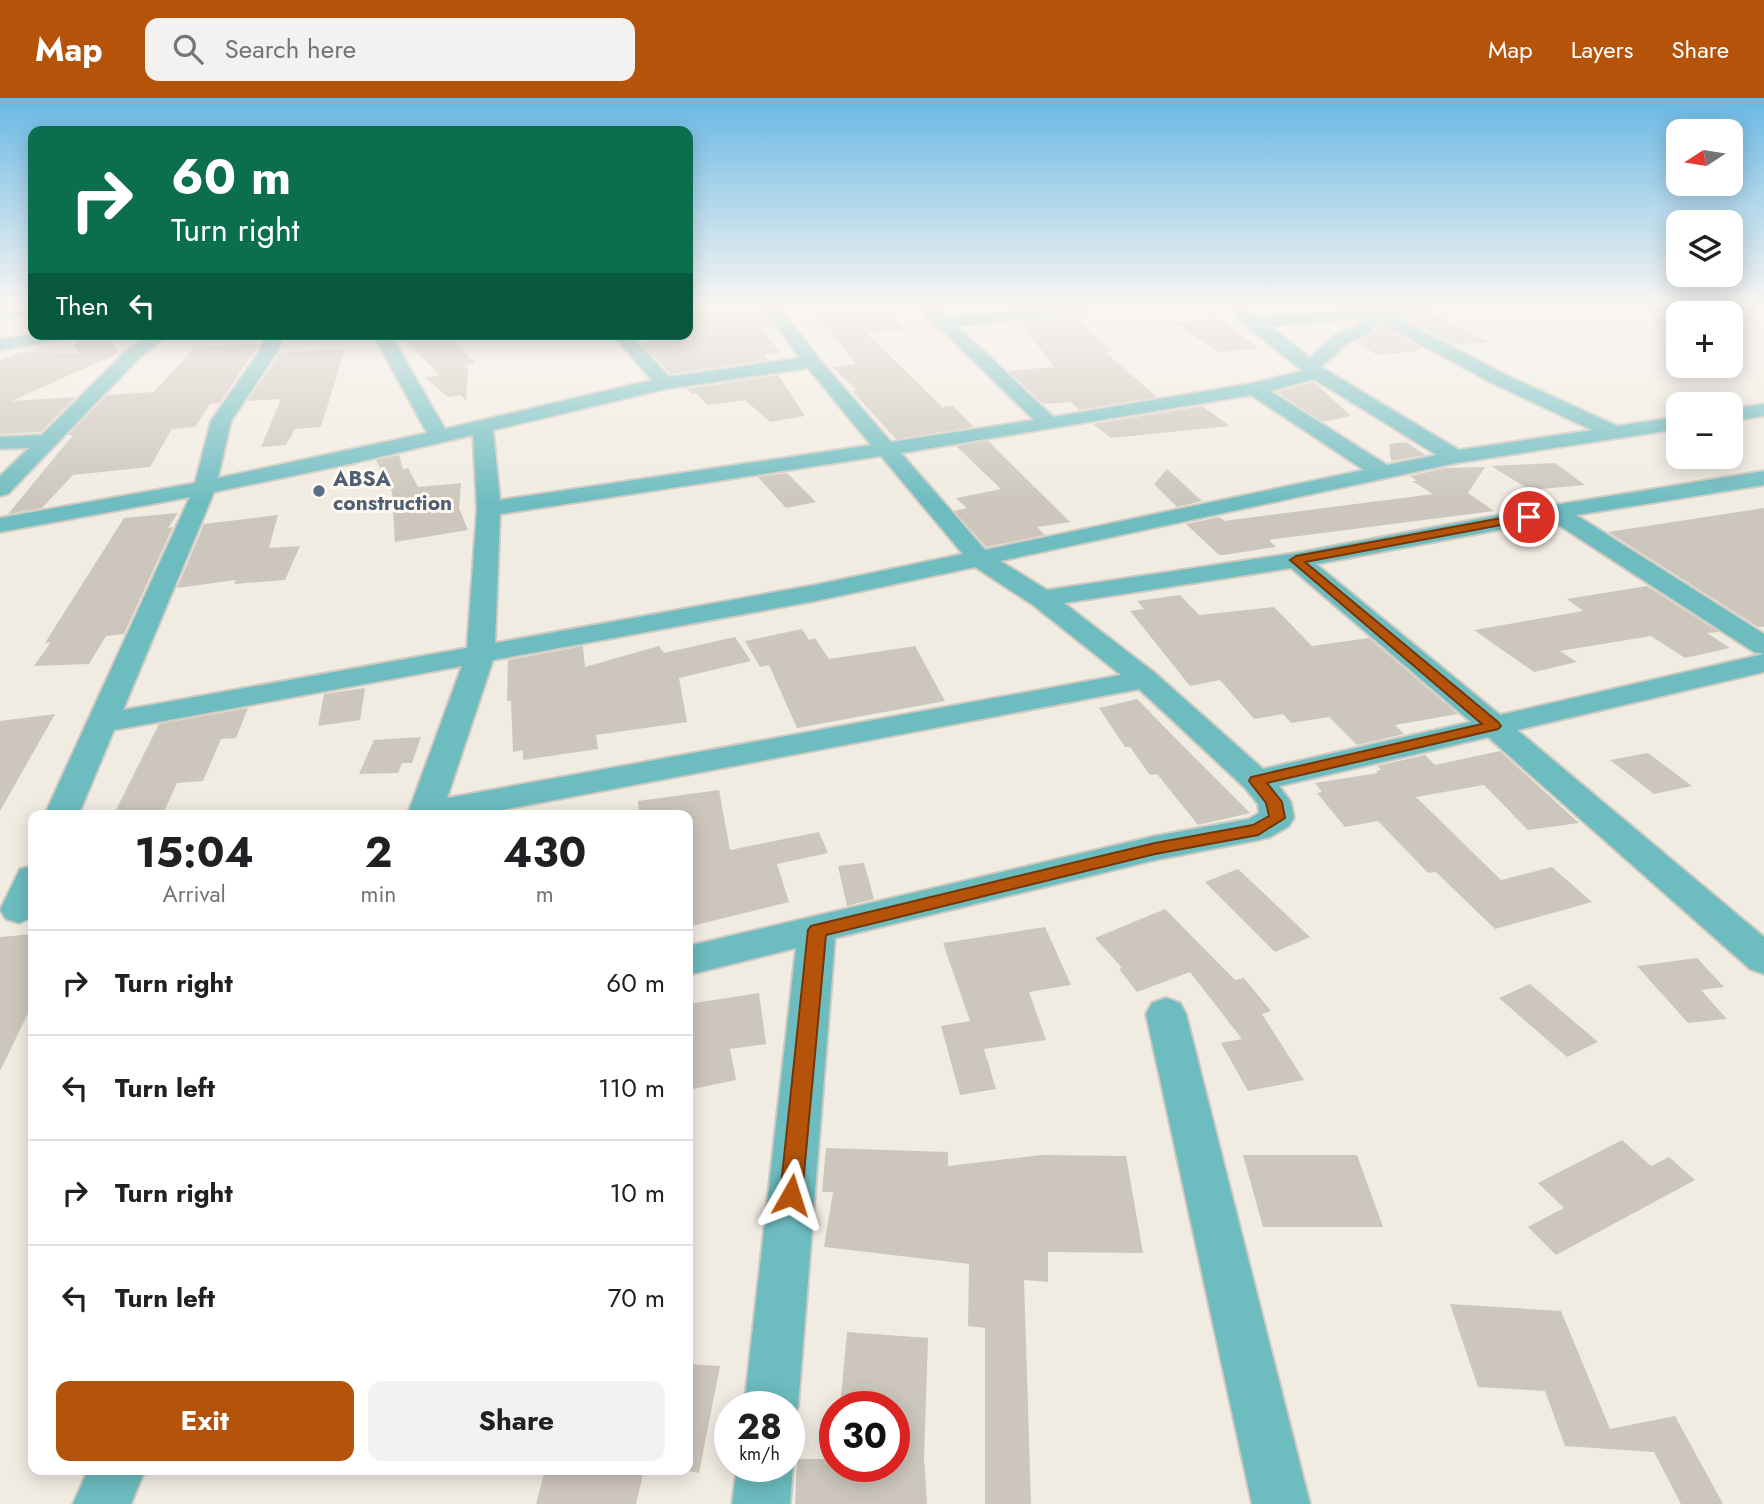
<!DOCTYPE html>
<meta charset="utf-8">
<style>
:root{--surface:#fff;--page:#f2f2f2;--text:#202124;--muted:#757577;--line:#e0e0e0;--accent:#b45309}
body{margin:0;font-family:Jost,sans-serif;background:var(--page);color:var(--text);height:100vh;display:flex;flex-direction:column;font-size:26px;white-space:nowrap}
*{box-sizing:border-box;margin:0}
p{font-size:23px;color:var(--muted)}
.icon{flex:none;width:38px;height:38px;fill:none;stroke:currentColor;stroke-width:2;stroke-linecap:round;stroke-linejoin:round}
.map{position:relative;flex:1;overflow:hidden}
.details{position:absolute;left:28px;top:712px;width:665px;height:665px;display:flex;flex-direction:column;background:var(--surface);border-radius:14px;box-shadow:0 4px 18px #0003}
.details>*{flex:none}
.hud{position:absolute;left:28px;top:28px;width:665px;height:214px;border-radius:14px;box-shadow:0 4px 18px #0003;background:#0b6e4f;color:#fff;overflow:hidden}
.needle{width:46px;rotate:258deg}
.controls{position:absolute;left:1666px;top:21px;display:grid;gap:14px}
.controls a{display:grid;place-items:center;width:77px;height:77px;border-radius:14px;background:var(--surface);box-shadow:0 4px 18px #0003;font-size:35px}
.speed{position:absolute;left:714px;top:1293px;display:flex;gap:14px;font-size:35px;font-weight:700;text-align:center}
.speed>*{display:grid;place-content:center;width:91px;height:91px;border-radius:50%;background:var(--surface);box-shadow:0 4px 18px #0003;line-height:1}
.speed small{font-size:18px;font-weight:400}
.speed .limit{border:10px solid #d22;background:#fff;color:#111}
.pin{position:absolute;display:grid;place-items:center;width:60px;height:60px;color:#fff;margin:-30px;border:4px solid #fff;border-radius:50%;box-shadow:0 2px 7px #0007}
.me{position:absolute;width:77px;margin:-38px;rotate:6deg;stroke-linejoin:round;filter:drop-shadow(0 0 5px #0008)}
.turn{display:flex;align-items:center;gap:24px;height:147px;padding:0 28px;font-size:32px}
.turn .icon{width:91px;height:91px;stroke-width:2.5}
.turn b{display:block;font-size:49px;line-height:60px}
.then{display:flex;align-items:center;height:66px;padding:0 28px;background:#0003;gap:14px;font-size:26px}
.eta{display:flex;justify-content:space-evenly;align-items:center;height:119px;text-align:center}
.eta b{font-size:42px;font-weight:700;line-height:49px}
.cta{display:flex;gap:14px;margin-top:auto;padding:14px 28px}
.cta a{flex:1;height:80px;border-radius:14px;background:var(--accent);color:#fff;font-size:28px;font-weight:700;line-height:80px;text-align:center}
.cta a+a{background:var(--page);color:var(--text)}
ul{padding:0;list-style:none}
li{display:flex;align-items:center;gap:21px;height:105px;padding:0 28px;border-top:2px solid var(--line)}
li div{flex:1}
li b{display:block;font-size:26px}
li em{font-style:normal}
header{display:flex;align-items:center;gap:42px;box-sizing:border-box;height:98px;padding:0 35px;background:var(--accent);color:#fff}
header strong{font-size:33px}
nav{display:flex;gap:38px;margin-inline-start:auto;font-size:24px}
.search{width:490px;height:63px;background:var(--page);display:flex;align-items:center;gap:18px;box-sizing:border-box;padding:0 24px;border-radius:14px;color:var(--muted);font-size:26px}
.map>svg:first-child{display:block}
.building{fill:#ccc6bc}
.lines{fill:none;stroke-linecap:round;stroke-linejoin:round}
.street-casing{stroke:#cfcac1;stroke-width:4}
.street{fill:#6dbcc0;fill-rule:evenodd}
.route{fill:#b45309;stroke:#753606;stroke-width:2}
.service-dot{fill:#5c6f8a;stroke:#fff9ef;stroke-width:2.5}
.labels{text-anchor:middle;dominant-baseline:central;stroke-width:6;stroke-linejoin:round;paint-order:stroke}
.far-service-label{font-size:21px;font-weight:bold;fill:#4e5e75;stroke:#fff9ef;text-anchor:start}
</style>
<header>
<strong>Map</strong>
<div class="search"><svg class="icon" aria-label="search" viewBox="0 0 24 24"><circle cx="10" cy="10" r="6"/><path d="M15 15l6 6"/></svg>Search here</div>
<nav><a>Map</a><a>Layers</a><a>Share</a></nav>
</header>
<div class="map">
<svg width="1764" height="1406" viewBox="0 0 1764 1406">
<rect width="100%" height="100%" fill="#f1ece2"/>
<g class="building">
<polygon points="702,209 761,209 774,228 762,230 780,255 764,256 768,262 670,276 641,245 648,243 638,236 688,236 688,216 703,214"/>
<polygon points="812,209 884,209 905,231 867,235 942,309 953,308 974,329 896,341 852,293 857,292 832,269 856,266"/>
<polygon points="1431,215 1489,244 1454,247 1400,219"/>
<polygon points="1072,218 1112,253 1105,254 1157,299 1079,312 1071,304 1043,306 1008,273 1054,269 1020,224"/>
<polygon points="1217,220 1259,250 1220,254 1173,225"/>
<polygon points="1380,227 1423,250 1414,251 1418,253 1377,257 1356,244 1370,238"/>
<polygon points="73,236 106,236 119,255 11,303 76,299 41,334 0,336 0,263 20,254 79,256 73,246 78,245"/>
<polygon points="404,236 424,236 434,244 452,241 476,265 464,268 468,271 466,303 461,297 448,299 425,280 440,277 402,239"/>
<polygon points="259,246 220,305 210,306 195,329 172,331 150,369 73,377 42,410 8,416 73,337 68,337 107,297 154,294 195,249"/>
<polygon points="345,251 321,329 295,331 286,347 261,349 281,301 247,303 280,255"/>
<polygon points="778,277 805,318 770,324 745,302 707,307 696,295 692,296 686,291"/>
<polygon points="1314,284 1315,285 1351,318 1323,324 1277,294"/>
<polygon points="1202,308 1230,328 1111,340 1093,326"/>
<polygon points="988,343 1070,424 1037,429 1045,437 986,449 954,413 967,410 956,400 1001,391 956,348"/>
<polygon points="1406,344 1425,357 1391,363 1389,346"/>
<polygon points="399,357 403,371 408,370 418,389 461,385 459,410 468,432 395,444 392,394 376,362"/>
<polygon points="1555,365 1585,387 1530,392 1491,368"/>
<polygon points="1485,369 1468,395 1494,413 1269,442 1276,449 1224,457 1219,457 1186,426 1219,419 1224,423 1433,396 1412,383 1417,383 1410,378 1445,370"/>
<polygon points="1167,371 1202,403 1177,409 1154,386"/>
<polygon points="787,375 816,404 786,410 758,379"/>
<polygon points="1764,410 1764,529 1758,529 1608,434"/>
<polygon points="178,415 168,430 173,429 124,536 106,538 89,566 34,568 51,544 45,545 124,420"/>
<polygon points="278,417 269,450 300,448 285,482 234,486 236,482 177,490 204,426"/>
<polygon points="1647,488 1719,534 1707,535 1730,550 1685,560 1651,538 1560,553 1577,564 1534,574 1474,532 1583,513 1567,501"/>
<polygon points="1180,497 1199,517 1274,509 1312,548 1369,540 1458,616 1395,627 1404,636 1357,647 1329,619 1291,625 1283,616 1254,621 1220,582 1190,588 1130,513 1144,511 1137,503"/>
<polygon points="802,531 809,542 815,540 829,561 915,548 945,603 797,630 769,567 760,569 745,543"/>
<polygon points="735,539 751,563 679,580 687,624 596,637 598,651 523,662 523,652 513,654 511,603 507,603 508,562 583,548 585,569 659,548 664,555"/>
<polygon points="365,590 360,622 318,628 324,596"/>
<polygon points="1137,601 1190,655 1250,715 1198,727 1157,676 1150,677 1130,649 1125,649 1099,610"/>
<polygon points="248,610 236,640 221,641 203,683 177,685 162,718 113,718 159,626"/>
<polygon points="55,616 0,713 0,623"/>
<polygon points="421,639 412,665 402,665 398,675 359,676 374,642"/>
<polygon points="1500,653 1579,725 1528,732 1484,687 1416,699 1501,782 1552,769 1592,804 1495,831 1436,774 1428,775 1378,723 1345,729 1317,695 1322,694 1315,685 1378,675 1376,673 1381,672 1377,668 1425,657 1435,667"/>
<polygon points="1648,655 1692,688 1654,696 1610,662"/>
<polygon points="719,692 730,752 819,734 828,755 777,766 789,804 688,829 688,718 639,718 638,703"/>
<polygon points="864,765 874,801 847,808 838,768"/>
<polygon points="1238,771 1310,839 1275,854 1205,784"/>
<polygon points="1165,811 1235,882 1244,880 1271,913 1262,916 1304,982 1248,993 1221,945 1242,941 1190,874 1137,894 1119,871 1122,870 1095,840"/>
<polygon points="1045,829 1071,887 1029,894 1046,942 984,951 996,991 960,997 941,928 970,923 943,845"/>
<polygon points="33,836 33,905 0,973 0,839"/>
<polygon points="1697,860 1724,889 1701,892 1727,921 1688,925 1637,868"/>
<polygon points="1530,886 1598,944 1567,959 1499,900"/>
<polygon points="759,895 766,946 730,951 736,982 688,992 688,906"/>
<polygon points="1622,1042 1651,1068 1669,1059 1695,1082 1556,1157 1528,1129 1564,1110 1538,1085"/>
<polygon points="826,1050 948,1054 948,1068 1042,1057 1126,1058 1143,1155 1048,1154 1048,1184 1024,1182 1031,1406 985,1406 985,1230 968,1228 969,1166 824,1149 833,1094 822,1094"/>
<polygon points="1243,1057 1357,1057 1383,1129 1263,1129"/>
<polygon points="1450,1206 1561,1213 1610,1331 1675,1318 1723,1406 1681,1406 1654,1354 1565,1348 1545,1293 1478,1289"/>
<polygon points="847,1234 928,1240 924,1360 927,1406 795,1406 797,1361 835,1361 835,1368 894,1368 894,1309 840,1309"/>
<polygon points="688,1266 720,1268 699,1375 688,1373"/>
<polygon points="545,1372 644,1372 636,1406 536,1406"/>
</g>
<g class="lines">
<g class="street-casing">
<g id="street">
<polygon points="0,209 33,209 33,215 0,218"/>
<path d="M763 209H780L818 260 891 344 1034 322 940 230 935 229 920 209H938L948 219 1038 209H1095L1087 214 957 228 1053 319 1254 285 1303 273 1247 229 1228 209H1246L1259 219 1370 209H1436L1428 214 1391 217 1506 277 1617 328 1678 319V331L1456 365 1000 463 1047 492 1296 455 1555 407 1764 373V387L1576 417 1764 536V556L1754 554 1551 422 1316 466 1500 617 1764 556V574L1517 632 1764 839V876L1750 871 1488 639 1279 688 1291 704 1294 720 1289 728 1270 739 1258 742 1155 762 835 840 798 1309 789 1329V1309H744L796 850 688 877V848L1155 738 1249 721 1259 715 1258 706 1245 690 1139 591 470 718H407L462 568 114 632 78 718H44L190 399 0 434V420L195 385 211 323 259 254 266 236H283L277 254 231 323 218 380 427 335 373 236H390L445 331 652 282 612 236H630L669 279 800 260ZM1366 220 1356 228 1334 238 1310 260 1270 228ZM1380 224 1492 285 1592 332 1459 352 1321 269 1346 246 1368 236ZM808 270 871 347 500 402 493 332 665 291ZM1314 281 1437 357 1387 367 1270 293ZM1251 297 1364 372 985 452 901 355ZM473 337 477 411 467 550 123 612 214 394 349 366ZM881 358 963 456 815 487 495 545 500 416ZM975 469 1033 507 1121 577 447 700 493 562 815 503ZM1291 470 1471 624 1263 671 1155 575 1064 505Z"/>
<polygon points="33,236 67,236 59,241 0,252 0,242"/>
<polygon points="150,236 169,236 139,260 8,396 0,398 0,378 29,350 0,351 0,339 42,337 127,252"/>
<polygon points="1764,306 1764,318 1731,323 1731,311"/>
<polygon points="33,768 33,819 19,825 6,821 0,812 20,771"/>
<polygon points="1166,900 1180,905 1186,916 1310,1406 1252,1406 1146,916 1152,905"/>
<polygon points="789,1358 793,1368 790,1406 732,1406 737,1368 789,1368"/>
<polygon points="88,1372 145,1372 131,1406 73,1406"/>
</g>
</g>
<use href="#street" class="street"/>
</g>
<linearGradient id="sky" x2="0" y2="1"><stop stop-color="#69b8e5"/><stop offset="0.51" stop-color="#f9f6f2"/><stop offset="1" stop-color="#f9f6f2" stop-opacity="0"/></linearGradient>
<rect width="1764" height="406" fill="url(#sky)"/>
<polygon class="route" points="1529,415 1534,419 1533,421 1305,464 1498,624 1501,628 1498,631 1267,685 1282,704 1285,720 1258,737 1155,756 826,837 802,1097 799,1104 791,1107 783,1104 780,1097 808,832 811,828 1155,745 1253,727 1269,718 1266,705 1249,683 1251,679 1482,626 1290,462 1296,458"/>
<circle class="service-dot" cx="319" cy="393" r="7"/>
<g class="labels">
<g class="far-service-label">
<text x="333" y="381">ABSA<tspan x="333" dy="24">construction</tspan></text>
</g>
</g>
</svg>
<div class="controls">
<a><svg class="needle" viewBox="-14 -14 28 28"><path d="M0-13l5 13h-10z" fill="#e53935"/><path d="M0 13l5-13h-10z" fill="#757577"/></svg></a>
<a><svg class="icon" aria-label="layers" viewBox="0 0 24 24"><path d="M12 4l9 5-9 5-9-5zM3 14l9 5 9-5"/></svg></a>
<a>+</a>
<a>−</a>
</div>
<div class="speed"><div>28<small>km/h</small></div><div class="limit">30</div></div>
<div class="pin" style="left:1529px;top:419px;background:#d93025"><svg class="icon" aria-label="arrive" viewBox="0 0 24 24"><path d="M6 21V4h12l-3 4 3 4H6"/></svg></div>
<svg class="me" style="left:791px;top:1097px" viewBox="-20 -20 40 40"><path d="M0-17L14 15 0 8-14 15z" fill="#b45309" stroke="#fff" stroke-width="4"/></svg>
<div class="hud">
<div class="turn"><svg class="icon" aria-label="right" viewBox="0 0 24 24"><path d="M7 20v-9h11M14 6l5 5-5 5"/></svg><div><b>60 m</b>Turn right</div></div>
<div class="then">Then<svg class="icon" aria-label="left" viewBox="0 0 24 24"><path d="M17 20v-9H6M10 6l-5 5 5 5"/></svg></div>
</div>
<section class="details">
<div class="eta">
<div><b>15:04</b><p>Arrival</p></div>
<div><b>2</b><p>min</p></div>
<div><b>430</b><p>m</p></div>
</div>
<ul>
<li><svg class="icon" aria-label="right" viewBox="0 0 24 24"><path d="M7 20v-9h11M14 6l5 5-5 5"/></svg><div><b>Turn right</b></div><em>60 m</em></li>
<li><svg class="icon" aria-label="left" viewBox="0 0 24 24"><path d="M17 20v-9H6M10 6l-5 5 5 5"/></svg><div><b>Turn left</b></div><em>110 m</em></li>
<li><svg class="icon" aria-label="right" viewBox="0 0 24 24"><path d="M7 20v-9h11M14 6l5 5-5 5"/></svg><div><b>Turn right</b></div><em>10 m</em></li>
<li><svg class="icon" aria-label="left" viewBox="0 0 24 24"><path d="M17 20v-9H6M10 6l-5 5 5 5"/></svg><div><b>Turn left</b></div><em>70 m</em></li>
</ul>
<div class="cta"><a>Exit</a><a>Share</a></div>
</section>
</div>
